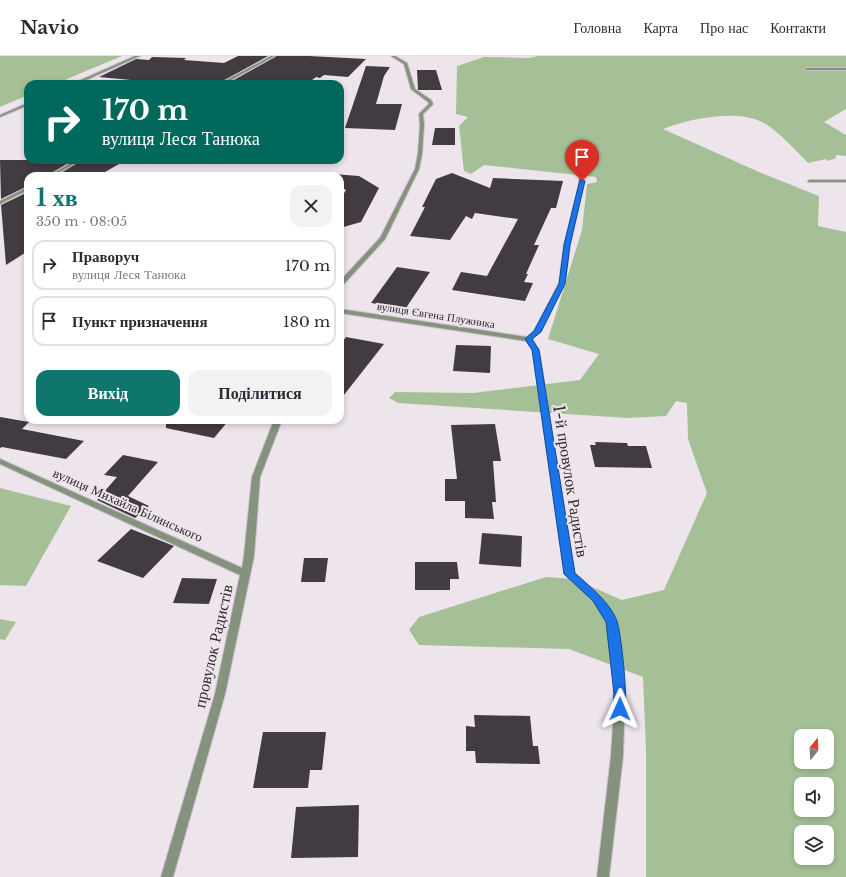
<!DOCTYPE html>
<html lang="uk">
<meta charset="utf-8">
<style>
:root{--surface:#fff;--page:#f2f2f3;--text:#2b2b33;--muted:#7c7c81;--line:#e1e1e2;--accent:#0f766e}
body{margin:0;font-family:"Libre Baskerville",serif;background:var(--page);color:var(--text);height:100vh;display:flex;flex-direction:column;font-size:15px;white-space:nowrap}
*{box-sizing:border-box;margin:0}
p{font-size:13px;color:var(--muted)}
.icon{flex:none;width:22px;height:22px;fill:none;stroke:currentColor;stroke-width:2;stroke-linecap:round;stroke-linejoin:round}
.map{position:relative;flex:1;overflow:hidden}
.details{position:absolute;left:24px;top:116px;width:320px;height:252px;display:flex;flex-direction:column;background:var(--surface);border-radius:12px;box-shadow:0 2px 6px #0003}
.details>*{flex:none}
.guide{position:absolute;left:24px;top:24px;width:320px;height:84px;border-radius:12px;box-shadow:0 2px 6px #0003;background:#00695c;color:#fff;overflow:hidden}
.needle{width:26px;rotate:18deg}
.tools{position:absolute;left:794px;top:673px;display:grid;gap:8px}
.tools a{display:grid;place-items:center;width:40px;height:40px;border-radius:8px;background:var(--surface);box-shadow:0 2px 6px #0003;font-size:20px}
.pin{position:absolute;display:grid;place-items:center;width:34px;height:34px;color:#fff;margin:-41px -17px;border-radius:50% 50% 50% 0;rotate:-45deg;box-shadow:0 0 4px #0007}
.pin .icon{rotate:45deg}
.me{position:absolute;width:44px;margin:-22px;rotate:1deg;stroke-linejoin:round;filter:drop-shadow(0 0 3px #0008)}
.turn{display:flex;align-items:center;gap:14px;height:84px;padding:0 12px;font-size:18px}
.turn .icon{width:52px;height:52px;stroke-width:2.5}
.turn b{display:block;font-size:28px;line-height:34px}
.round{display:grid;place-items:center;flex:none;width:42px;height:42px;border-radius:12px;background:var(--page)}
.summary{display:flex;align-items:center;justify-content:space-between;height:68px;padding:0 12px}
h1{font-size:24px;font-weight:700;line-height:30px;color:var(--accent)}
.primary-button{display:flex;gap:8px;margin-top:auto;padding:8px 12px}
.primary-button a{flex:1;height:46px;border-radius:12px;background:var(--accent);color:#fff;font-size:16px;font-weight:700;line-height:46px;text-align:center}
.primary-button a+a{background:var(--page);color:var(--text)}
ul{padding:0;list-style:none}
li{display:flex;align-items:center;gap:12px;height:50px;margin:0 8px 6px;padding:0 4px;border:2px solid var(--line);border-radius:12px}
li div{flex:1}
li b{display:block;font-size:15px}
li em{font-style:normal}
header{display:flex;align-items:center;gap:24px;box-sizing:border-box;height:56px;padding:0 20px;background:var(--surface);border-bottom:1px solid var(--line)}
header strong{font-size:19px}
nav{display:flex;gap:22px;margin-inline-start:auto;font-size:14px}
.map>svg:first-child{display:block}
.green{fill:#a5c097;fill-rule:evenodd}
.building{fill:#423b41}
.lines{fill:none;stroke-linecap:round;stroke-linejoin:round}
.minor-casing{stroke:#c7bfc6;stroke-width:2}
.minor{fill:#85927e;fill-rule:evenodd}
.route{fill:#1a73e8;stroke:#114b97}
.labels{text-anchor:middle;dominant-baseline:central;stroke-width:4;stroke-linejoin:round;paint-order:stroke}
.far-street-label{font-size:11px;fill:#2e2a2d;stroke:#ede4ec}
.street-label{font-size:13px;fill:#2e2a2d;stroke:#ede4ec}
.near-street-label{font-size:16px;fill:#2e2a2d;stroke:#ede4ec}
</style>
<header>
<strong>Navio</strong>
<nav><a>Головна</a><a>Карта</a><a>Про нас</a><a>Контакти</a></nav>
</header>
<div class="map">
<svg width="846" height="821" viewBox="0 0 846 821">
<rect width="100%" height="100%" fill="#ede4ec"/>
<g class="green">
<polygon points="0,0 122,0 55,28 28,28 28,39 0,51"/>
<path d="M538 0H846V53L824 66 846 79V100L836 99V102L828 105 826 103 808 107C798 96 775 72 762 66 734 53 690 63 663 73L759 116 819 140 818 170 846 176V821H646V694L643 621 569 593 419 589 409 574 419 561 546 521 574 523 622 544 664 534 707 437 688 383 687 347 676 345 666 360 628 362 398 347 389 342 395 336 473 337 580 324 599 298 548 283 582 174 587 128 597 126 596 121 484 109 471 118 464 115 459 70 468 61 456 58 457 10 484 1 529 2ZM801 680H827V706H801ZM801 728H827V754H801ZM801 776H827V802H801Z"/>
<polygon points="0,432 71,450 26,530 0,529"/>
<polygon points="0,563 16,566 5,584 0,583"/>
</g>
<g class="building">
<polygon points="238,0 268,0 218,28 169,24 163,27 99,21 136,3 149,4 152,1 186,2 184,4 224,7"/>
<polygon points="276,0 309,0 366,3 348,21 324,19 320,22 316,21 307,28 227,28"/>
<polygon points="366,10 390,11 384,20 376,48 402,48 395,74 345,72"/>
<polygon points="417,14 436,14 442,34 418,34"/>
<polygon points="435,72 455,72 455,89 432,89"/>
<polygon points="0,104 73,104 47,120 28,120 28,130 1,143"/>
<polygon points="82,104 126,104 98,120 56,120"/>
<polygon points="320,117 359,120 379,132 361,166 340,172 340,144 346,134 340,130 340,120 324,120"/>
<polygon points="452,117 490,132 493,122 563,125 556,152 551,152 534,189 539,189 526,218 528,218 524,226 533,227 525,245 452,234 461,216 487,220 518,163 475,157 472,163 466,160 450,184 410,180 425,151 422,151 436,123"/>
<polygon points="28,136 28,195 6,209 1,149"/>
<polygon points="397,211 430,216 406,252 371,247"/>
<polygon points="346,281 384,288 340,344 340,289"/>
<polygon points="456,289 491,290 490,317 453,315"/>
<polygon points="0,361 29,366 22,373 84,385 66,403 2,391 0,392"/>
<polygon points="166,364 229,364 214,382 166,372"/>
<polygon points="495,368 501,405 493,405 496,446 492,446 494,463 465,462 465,445 445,445 445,423 457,423 451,369"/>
<polygon points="595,386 627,387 628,390 646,390 652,412 595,411 590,389 596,389"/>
<polygon points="123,399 158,406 128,440 149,450 135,462 97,444 117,421 104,419"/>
<polygon points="131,473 174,490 143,522 97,505"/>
<polygon points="482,477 522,480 521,511 479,508"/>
<polygon points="304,502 328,502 325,526 301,526"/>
<polygon points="415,506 457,506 459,523 450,523 450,534 415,534"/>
<polygon points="182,522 217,523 209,548 173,547"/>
<polygon points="474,659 530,660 533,690 538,690 540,708 476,707 475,695 466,695 466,670 475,671"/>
<polygon points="263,676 326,676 322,714 310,714 308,732 253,732"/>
<polygon points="359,749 358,801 291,802 296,751"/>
</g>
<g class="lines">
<g class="minor-casing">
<g id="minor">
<polygon points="135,0 140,0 77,28 72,28"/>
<polygon points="271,0 275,0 224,28 219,28"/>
<polygon points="391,0 395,0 407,7 415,33 431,44 433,48 423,58 424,69 422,98 419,113 385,183 342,230 340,231 340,225 380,182 415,113 418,98 420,69 419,58 429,48 428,46 411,33 404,8"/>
<polygon points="806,12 846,12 846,14 805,14"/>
<polygon points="28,47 28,49 0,61 0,59"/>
<polygon points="76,104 81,104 53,120 48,120"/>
<polygon points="582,124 584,125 570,189 565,227 540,276 532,283 539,294 574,517 600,540 617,565 625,638 623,700 609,821 597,821 611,700 615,638 607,565 594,544 565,518 533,294 526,285 340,257 340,253 527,281 534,275 559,227 564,189 580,125"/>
<polygon points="810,124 846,124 846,126 808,126 808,125"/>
<polygon points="28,131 28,134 0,148 0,145"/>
<polygon points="274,364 282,364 260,421 254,500 225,638 173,821 161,821 215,638 240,519 0,408 0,403 242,512 244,500 252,421"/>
</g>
</g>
<use href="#minor" class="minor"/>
</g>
<path class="route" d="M580 123 585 125 570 189 565 228 541 276 532 283 539 294 575 517C589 530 610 546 617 565 621 577 629 647 624 657L620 658 615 657 613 653 614 638 606 566 593 545 564 518 532 294 525 283 534 275 559 228 564 189Z"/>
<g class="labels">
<g class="far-street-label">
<text transform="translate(436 259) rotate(9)">вулиця Євгена Плужника</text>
</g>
<g class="street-label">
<text transform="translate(128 449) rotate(24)">вулиця Михайла Білинського</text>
</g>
<g class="near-street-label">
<text transform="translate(571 425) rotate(81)">1-й провулок Радистів</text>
<text transform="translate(213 590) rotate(-77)">провулок Радистів</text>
</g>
</g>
</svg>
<div class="tools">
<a><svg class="needle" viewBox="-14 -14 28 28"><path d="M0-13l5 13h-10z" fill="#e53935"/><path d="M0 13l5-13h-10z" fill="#7c7c81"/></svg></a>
<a><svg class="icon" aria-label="sound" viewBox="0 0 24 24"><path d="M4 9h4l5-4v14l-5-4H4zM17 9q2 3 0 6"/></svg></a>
<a><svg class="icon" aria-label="layers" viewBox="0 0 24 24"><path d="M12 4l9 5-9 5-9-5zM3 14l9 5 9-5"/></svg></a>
</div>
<div class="pin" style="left:582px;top:125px;background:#d93025"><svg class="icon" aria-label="arrive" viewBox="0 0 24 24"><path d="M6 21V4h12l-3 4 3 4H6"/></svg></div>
<svg class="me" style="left:620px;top:653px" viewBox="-20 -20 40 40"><path d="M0-17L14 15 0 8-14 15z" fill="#1a73e8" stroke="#fff" stroke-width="4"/></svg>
<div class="guide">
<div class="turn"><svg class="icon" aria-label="right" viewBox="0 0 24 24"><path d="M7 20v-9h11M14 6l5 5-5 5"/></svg><div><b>170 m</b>вулиця Леся Танюка</div></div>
</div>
<section class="details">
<div class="summary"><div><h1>1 хв</h1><p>350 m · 08:05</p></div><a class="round"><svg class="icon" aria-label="close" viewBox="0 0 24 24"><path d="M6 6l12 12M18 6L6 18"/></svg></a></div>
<ul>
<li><svg class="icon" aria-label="right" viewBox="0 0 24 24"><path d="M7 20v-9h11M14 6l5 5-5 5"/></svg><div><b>Праворуч</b><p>вулиця Леся Танюка</p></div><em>170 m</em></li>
<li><svg class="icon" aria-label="arrive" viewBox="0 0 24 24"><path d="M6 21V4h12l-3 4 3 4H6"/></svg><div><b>Пункт призначення</b></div><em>180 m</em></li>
</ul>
<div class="primary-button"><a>Вихід</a><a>Поділитися</a></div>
</section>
</div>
